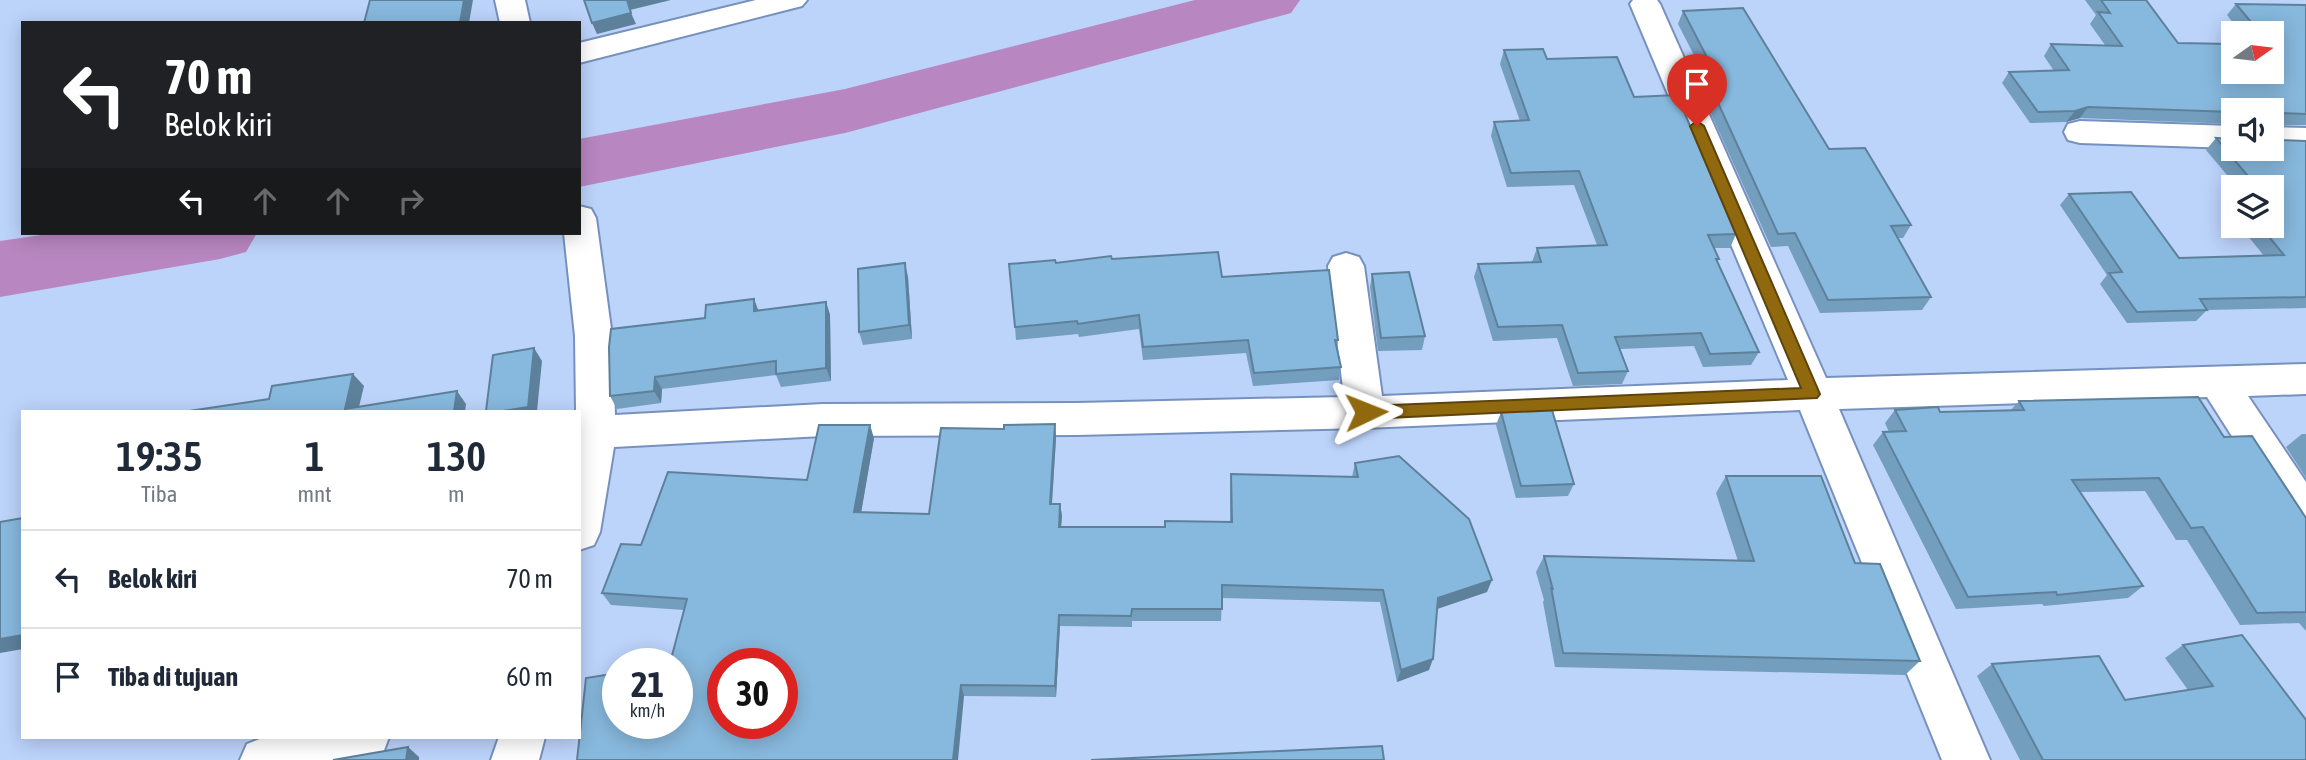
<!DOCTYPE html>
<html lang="id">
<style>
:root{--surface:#fff;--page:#f2f2f3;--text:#1f2937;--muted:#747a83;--line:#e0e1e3}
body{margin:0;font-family:"Asap Condensed",sans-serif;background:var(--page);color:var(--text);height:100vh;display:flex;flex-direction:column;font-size:26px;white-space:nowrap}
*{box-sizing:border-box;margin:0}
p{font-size:23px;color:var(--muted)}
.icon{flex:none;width:38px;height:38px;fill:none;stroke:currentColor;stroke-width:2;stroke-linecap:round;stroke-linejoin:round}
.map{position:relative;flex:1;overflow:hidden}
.side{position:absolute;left:21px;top:410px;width:560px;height:329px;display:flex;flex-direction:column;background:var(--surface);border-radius:0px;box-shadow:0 4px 18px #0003}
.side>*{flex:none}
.guide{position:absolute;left:21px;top:21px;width:560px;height:214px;border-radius:0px;box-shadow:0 4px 18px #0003;background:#202124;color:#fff;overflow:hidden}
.needle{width:46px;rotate:76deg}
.buttons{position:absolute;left:2221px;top:21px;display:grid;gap:14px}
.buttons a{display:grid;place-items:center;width:63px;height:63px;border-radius:0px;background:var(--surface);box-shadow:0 4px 18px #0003;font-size:35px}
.speed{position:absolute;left:602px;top:648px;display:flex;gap:14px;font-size:35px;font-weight:700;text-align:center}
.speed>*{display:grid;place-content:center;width:91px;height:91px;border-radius:50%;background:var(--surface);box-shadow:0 4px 18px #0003;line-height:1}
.speed small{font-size:18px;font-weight:400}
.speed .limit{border:10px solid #d22;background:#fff;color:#111}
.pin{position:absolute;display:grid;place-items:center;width:60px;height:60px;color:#fff;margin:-72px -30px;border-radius:50% 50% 50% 0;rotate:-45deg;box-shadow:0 0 7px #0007}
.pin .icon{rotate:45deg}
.me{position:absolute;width:77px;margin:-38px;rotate:88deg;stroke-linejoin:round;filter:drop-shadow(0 0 5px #0008)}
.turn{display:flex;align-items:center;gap:24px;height:147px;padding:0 28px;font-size:32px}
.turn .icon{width:91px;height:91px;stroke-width:2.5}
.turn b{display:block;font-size:49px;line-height:60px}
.lanes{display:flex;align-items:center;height:66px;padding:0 28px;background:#0003;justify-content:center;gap:35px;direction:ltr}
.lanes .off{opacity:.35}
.eta{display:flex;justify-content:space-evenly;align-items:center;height:119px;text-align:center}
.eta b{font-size:42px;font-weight:600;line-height:49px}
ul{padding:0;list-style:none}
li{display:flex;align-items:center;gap:21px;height:98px;padding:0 28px;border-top:2px solid var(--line)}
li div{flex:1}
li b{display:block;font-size:26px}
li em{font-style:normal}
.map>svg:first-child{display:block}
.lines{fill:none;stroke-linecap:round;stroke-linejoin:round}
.river{fill:#b886c1;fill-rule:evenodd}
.minor-casing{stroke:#7791be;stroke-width:4}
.minor{fill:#fff;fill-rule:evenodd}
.wall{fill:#749ebe}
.shaded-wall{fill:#5e819b}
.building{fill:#87b8dd;stroke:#5e819b;stroke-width:2;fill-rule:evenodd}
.route{fill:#90690f;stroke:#5e440a;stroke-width:2}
</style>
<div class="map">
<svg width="2306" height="760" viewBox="0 0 2306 760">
<rect width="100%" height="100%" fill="#bcd3fa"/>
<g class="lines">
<g class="river">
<polygon points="1195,0 1300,0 1291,13 845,133 579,187 579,139 845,89"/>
<polygon points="55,233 257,233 246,252 220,259 0,297 0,241"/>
</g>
<g class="minor-casing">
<g id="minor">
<polygon points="495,0 525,0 530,23 500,23"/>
<polygon points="756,0 807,0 802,6 579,63 579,43"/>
<polygon points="1633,0 1657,0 1660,4 1826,378 2306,364 2306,394 2248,396 2306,482 2306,534 2291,529 2207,397 1839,409 1990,760 1942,760 1800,410 1365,428 1077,435 823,436 614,447 600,532 594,545 579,550 579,411 576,411 575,336 564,233 579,233 579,206 591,209 596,218 612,336 615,415 823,404 1077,403 1344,397 1328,266 1333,257 1346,253 1359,257 1364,266 1382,396 1788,380 1630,4"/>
<polygon points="2080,121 2233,126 2233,148 2080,143 2068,140 2064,132 2068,124"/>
<polygon points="2272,127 2306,128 2306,150 2271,149"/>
<polygon points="265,737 389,737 383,753 364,760 240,760 247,744"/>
<polygon points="499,737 545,737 539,760 491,760"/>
</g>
</g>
<use href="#minor" class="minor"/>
</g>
<g class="wall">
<polygon points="2085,0 2146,0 2178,43 2272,72 2272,33 2241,33 2227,15 2236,4 2306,5 2306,125 2279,125 2279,138 2281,140 2306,141 2306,308 2207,310 2196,321 2127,323 2100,284 2107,275 2060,205 2069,194 2179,258 2264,256 2240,226 2272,226 2272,187 2237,187 2206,150 2216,138 2272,149 2272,110 2233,110 2233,124 2080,118 2066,122 2030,123 2002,83 2009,72 2054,71 2044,56 2051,44 2105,45 2090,24 2096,15"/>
<polygon points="1683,11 1829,149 1911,225 1903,238 1898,238 1931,297 1922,310 1820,313 1788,246 1771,247 1708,107 1711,100 1699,78 1702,71 1678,24"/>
<polygon points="1504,50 1547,59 1634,97 1736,234 1730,248 1714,248 1719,259 1717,262 1759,352 1751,365 1703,367 1694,346 1620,349 1628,371 1622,384 1573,386 1557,338 1493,341 1474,277 1478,264 1532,262 1537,248 1597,245 1574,185 1507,187 1491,136 1494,122 1520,121 1500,64"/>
<polygon points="1112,259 1222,277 1338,340 1337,348 1341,367 1339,380 1253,386 1246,353 1143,360 1139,329 1079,337 1078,334 1016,340 1015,327 1056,263"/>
<polygon points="1372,274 1425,336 1422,350 1378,351 1370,287"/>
<polygon points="908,277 912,339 863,345 859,332"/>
<polygon points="826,302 830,315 831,381 781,387 776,375 662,389 661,403 617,409 610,396 705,318"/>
<polygon points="2019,401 2224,437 2306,518 2306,631 2299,623 2240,625 2187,540 2176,540 2145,491 2080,492 2143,586 2128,598 2044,606 2042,604 1956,609 1873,445 1883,432 1889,432 1885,423 1895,410 1940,412 2010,411"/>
<polygon points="1501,412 1574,484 1568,496 1516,498 1496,425"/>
<polygon points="1055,424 1056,438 1052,504 1060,504 1062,516 1061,527 1165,527 1230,522 1230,487 1231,474 1352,477 1355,463 1487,592 1437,609 1429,670 1397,682 1380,602 1222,598 1221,621 1132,621 1132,627 1060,626 1056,697 964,696 677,723 684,610 611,605 602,593 641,545 807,480 874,438 861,512 929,514 1004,429"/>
<polygon points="2302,434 2306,434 2306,478 2286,447"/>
<polygon points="1726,476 1855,563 1920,661 1905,675 1555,667 1543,602 1544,600 1536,572 1544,556 1738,561 1716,493"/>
<polygon points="2183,645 2306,760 2020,760 1977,676 1992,664 2125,700 2188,690 2165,658"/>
</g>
<g class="shaded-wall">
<polygon points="464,0 473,0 469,23 460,23"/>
<polygon points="627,0 671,0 630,10"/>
<polygon points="631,13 636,24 597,34 592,23"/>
<polygon points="2088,107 2080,118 2066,122 2075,111"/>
<polygon points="905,263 908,277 912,339 909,325"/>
<polygon points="754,299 759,312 754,311"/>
<polygon points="826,302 830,315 831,381 826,368"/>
<polygon points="534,348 542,361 537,411 503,411"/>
<polygon points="353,374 364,386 358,411 345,409"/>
<polygon points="655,377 662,389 661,403 654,391"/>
<polygon points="457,391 466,404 465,411 454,411"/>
<polygon points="1055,424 1056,438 1051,516 1050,504"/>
<polygon points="870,425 874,438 859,525 854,512"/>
<polygon points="1060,504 1062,516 1060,540 1059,527"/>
<polygon points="1492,580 1487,592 1434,610 1438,598"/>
<polygon points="1059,615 1060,626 1056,697 1055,686"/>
<polygon points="23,635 23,649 0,653 0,639"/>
<polygon points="1433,659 1429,670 1397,682 1401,670"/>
<polygon points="961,685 964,696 958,760 953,760"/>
<polygon points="408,747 419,757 419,760 406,760"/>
</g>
<g class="building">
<polygon points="370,0 464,0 460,23 364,23"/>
<polygon points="584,0 627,0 631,13 592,23"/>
<polygon points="2101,0 2146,0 2178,43 2233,44 2233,72 2272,72 2272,33 2260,33 2236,4 2306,5 2306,114 2282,113 2280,116 2279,138 2281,140 2306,141 2306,297 2200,299 2207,310 2137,312 2109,273 2122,272 2069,194 2131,192 2179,258 2284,255 2260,226 2272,226 2272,209 2275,209 2272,204 2272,187 2257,187 2216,138 2233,139 2233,149 2272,149 2272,110 2233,110 2233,112 2088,107 2075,111 2038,112 2009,72 2069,70 2051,44 2122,46 2098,12 2110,13"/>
<polygon points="1743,8 1829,149 1865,148 1911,225 1891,226 1931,297 1828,300 1795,233 1778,234 1714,94 1721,93 1704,65 1711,65 1683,11"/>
<polygon points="1543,49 1547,59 1617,57 1634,97 1677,95 1736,234 1708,235 1719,259 1716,259 1759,352 1710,354 1701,333 1615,337 1628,371 1578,373 1562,325 1498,327 1478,264 1541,262 1537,248 1607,245 1579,171 1511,173 1494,122 1529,120 1504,50"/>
<polygon points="1218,252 1222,277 1329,270 1338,340 1335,340 1341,367 1254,373 1248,340 1143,347 1139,315 1078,324 1077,321 1015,327 1009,264 1055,260 1056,263 1111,256 1112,259"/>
<polygon points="905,263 909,325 859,332 858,269"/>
<polygon points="1409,272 1425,336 1381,338 1372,274"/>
<polygon points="754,299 754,311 826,302 826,368 776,374 776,361 655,377 654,391 610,396 609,347 611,329 705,318 706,305"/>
<polygon points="534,348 528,407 503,411 486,411 493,355"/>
<polygon points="353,374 345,409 457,391 454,411 189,411 269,399 272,386"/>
<polygon points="2198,397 2224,437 2252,436 2306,518 2306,612 2257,613 2203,527 2191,528 2159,478 2072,480 2143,586 2057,595 2056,592 1968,597 1883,432 1906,431 1895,410 1938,407 1940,412 2024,410 2019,401"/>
<polygon points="1552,410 1574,484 1521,486 1501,412"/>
<path d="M1055 424 1050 504H1060L1059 527H1165V521L1232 522 1231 474 1358 477 1355 463 1399 456 1469 519 1492 580 1438 598 1433 659 1401 670 1383 590 1222 585V609H1132L1131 616 1059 615 1055 686 961 685 953 760H577L586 678 618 673V723H677V663H670L687 599 602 593 621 544 641 545 668 472 807 480 819 425H870L854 512 929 514 941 428 1004 429V425ZM723 663H782V723H723Z"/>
<polygon points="1726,476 1821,476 1855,563 1880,564 1920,661 1563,653 1551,587 1553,590 1544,556 1754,561"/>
<polygon points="23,518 23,635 0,639 0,522"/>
<polygon points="2242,635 2306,720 2306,760 2043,760 1992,664 2099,656 2125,700 2213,686 2183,645"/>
<polygon points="1382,746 1384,760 1091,760"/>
<polygon points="408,747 406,760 333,760"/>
</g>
<polygon class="route" points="1697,121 1704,126 1820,394 1817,398 1366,419 1360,417 1357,412 1360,408 1366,406 1801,388 1690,126"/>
</svg>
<div class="buttons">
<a><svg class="needle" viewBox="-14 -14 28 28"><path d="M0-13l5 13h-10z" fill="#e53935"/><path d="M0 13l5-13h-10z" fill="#747a83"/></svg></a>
<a><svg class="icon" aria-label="sound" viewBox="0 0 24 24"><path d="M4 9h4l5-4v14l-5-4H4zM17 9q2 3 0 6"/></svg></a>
<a><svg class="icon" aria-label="layers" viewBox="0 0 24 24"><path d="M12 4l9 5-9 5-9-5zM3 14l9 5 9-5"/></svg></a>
</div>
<div class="speed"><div>21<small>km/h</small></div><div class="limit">30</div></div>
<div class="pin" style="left:1697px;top:126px;background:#d93025"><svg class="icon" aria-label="arrive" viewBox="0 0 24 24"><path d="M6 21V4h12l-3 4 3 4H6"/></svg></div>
<svg class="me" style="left:1366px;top:412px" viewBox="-20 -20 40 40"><path d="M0-17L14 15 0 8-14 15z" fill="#90690f" stroke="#fff" stroke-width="4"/></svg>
<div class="guide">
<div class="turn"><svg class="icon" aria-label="left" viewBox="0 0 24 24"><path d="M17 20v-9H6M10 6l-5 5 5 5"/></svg><div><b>70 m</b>Belok kiri</div></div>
<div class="lanes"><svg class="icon" aria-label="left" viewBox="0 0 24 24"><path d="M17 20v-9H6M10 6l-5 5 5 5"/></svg><svg class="icon off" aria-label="ahead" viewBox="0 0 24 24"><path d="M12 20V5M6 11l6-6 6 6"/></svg><svg class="icon off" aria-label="ahead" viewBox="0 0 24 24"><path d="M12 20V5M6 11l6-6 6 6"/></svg><svg class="icon off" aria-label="right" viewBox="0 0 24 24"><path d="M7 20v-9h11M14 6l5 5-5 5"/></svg></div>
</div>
<section class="side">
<div class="eta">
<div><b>19:35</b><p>Tiba</p></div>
<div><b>1</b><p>mnt</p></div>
<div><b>130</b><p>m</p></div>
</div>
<ul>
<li><svg class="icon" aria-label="left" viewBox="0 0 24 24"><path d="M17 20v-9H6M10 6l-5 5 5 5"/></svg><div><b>Belok kiri</b></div><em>70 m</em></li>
<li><svg class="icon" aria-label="arrive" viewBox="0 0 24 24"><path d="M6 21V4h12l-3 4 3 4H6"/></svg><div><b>Tiba di tujuan</b></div><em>60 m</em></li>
</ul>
</section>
</div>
